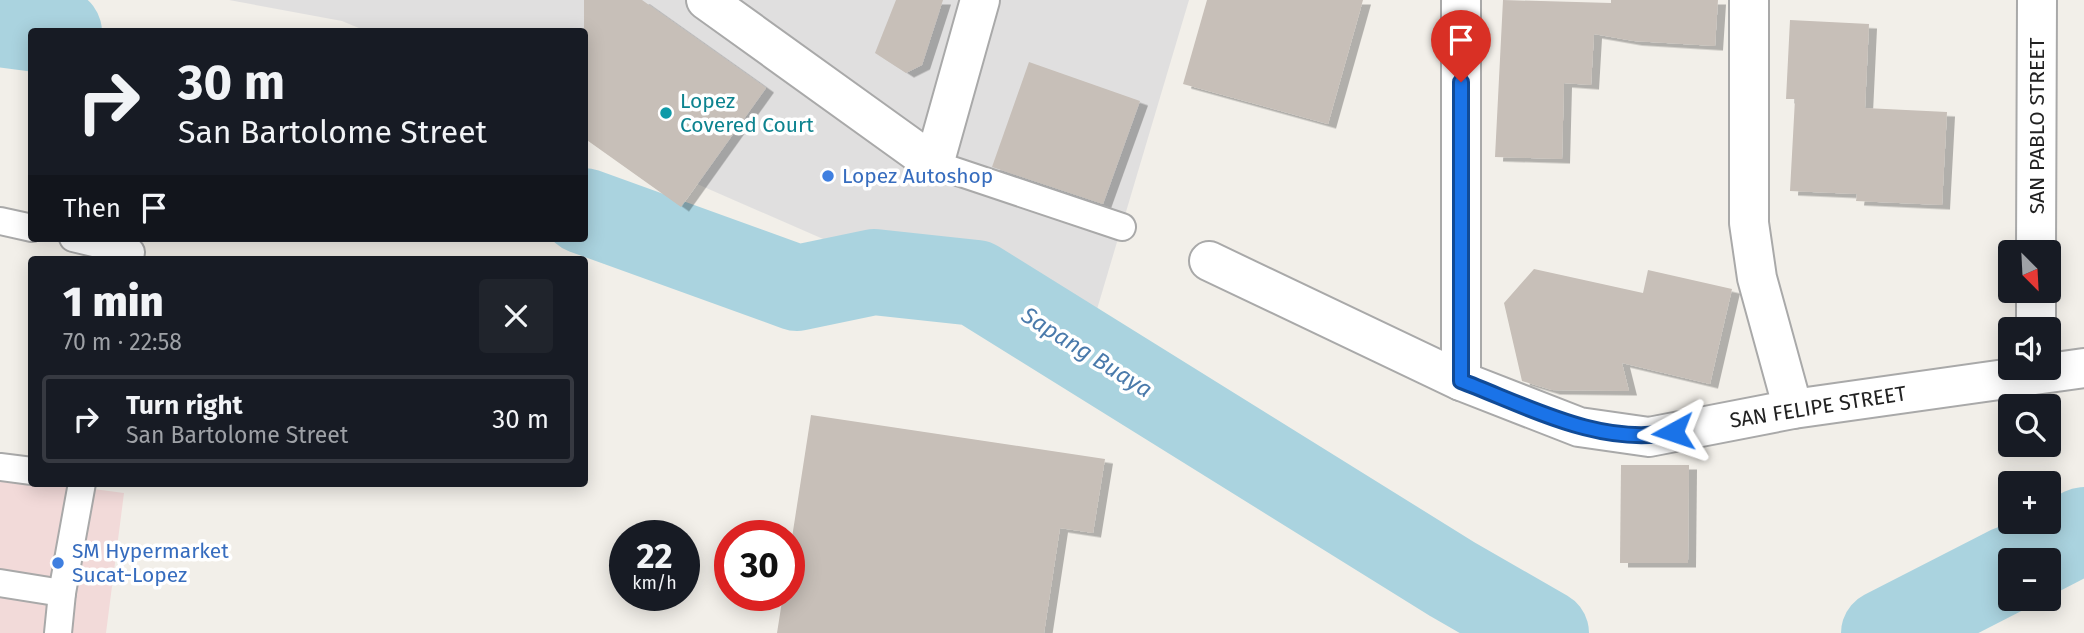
<!DOCTYPE html>
<meta charset="utf-8">
<style>
:root{--surface:#171b24;--page:#20242c;--text:#f1f3f6;--muted:#9ea1a6;--line:#363941}
body{margin:0;font-family:"Fira Sans",sans-serif;background:var(--page);color:var(--text);height:100vh;display:flex;flex-direction:column;font-size:26px;white-space:nowrap}
*{box-sizing:border-box;margin:0}
p{font-size:23px;color:var(--muted)}
.icon{flex:none;width:38px;height:38px;fill:none;stroke:currentColor;stroke-width:2;stroke-linecap:round;stroke-linejoin:round}
.map{position:relative;flex:1;overflow:hidden}
.sheet{position:absolute;left:28px;top:256px;width:560px;height:231px;display:flex;flex-direction:column;background:var(--surface);border-radius:7px;box-shadow:0 4px 18px #0003}
.sheet>*{flex:none}
.banner{position:absolute;left:28px;top:28px;width:560px;height:214px;border-radius:7px;box-shadow:0 4px 18px #0003;background:#171b24;color:var(--text);overflow:hidden}
.needle{width:46px;rotate:156deg}
.controls{position:absolute;left:1998px;top:240px;display:grid;gap:14px}
.controls a{display:grid;place-items:center;width:63px;height:63px;border-radius:7px;background:var(--surface);box-shadow:0 4px 18px #0003;font-size:35px}
.speed{position:absolute;left:609px;top:520px;display:flex;gap:14px;font-size:35px;font-weight:700;text-align:center}
.speed>*{display:grid;place-content:center;width:91px;height:91px;border-radius:50%;background:var(--surface);box-shadow:0 4px 18px #0003;line-height:1}
.speed small{font-size:18px;font-weight:400}
.speed .limit{border:10px solid #d22;background:#fff;color:#111}
.pin{position:absolute;display:grid;place-items:center;width:60px;height:60px;color:#fff;margin:-72px -30px;border-radius:50% 50% 50% 0;rotate:-45deg;box-shadow:0 0 7px #0007}
.pin .icon{rotate:45deg}
.me{position:absolute;width:77px;margin:-38px;rotate:265deg;stroke-linejoin:round;filter:drop-shadow(0 0 5px #0008)}
.turn{display:flex;align-items:center;gap:24px;height:147px;padding:0 35px;font-size:32px}
.turn .icon{width:91px;height:91px;stroke-width:2.5}
.turn b{display:block;font-size:49px;line-height:60px}
.then{display:flex;align-items:center;height:66px;padding:0 35px;background:#0003;gap:14px;font-size:26px}
.round{display:grid;place-items:center;flex:none;width:74px;height:74px;border-radius:7px;background:var(--page)}
.headline{display:flex;align-items:center;justify-content:space-between;height:119px;padding:0 35px}
h1{font-size:42px;font-weight:800;line-height:52px}
ul{padding:0;list-style:none}
li{display:flex;align-items:center;gap:21px;height:88px;margin:0 14px 10px;padding:0 21px;border:4px solid var(--line);border-radius:7px}
li div{flex:1}
li b{display:block;font-size:26px}
li em{font-style:normal}
.map>svg:first-child{display:block}
.residential{fill:#e0dfdf}
.commercial{fill:#f2dad9}
.lines{fill:none;stroke-linecap:round;stroke-linejoin:round}
.river{stroke:#aad3df;stroke-width:86}
.building{fill:#c7bfb8;filter:url(#shadow)}
.service-casing{stroke:#a9a9a9;stroke-width:30}
.minor-casing{stroke:#a9a9a9;stroke-width:42}
.service{stroke:#fff;stroke-width:26}
.minor{stroke:#fff;stroke-width:38}
.route-casing{stroke:#114b97;stroke-width:18}
.route{stroke:#1a73e8;stroke-width:12}
.culture-dot{fill:#0f9aa8;stroke:#fff;stroke-width:2.5}
.shop-dot{fill:#3f7fe0;stroke:#fff;stroke-width:2.5}
.labels{text-anchor:middle;dominant-baseline:central;stroke-width:7;stroke-linejoin:round;paint-order:stroke}
.culture-label{font-size:21px;fill:#0d838f;stroke:#fff;text-anchor:start}
.street-label{font-size:21px;fill:#222;stroke:#fff}
.shop-label{font-size:21px;fill:#366cbe;stroke:#fff;text-anchor:start}
.water-label{font-size:23px;font-style:italic;fill:#4a7aab;stroke:#fff}
</style>
<div class="map">
<svg width="2084" height="633" viewBox="0 0 2084 633">
<defs>
<filter id="shadow"><feDropShadow dx="8" dy="4.5" stdDeviation="0" flood-color="#0004"/></filter>
</defs>
<rect width="100%" height="100%" fill="#f2efe9"/>
<polygon class="residential" points="229,0 1189,0 1084,353 656,166 584,32 366,31 342,21"/>
<polygon class="commercial" points="0,476 32,483 48,483 124,493 106,633 0,633"/>
<g class="lines">
<g class="river">
<polyline points="0,24 59,32"/>
<polyline points="584,211 797,288 874,272 976,283 1452,579 1546,633"/>
<polyline points="2026,560 2084,530"/>
<polyline points="1884,633 2011,568"/>
</g>
</g>
<g class="building">
<polygon points="584,0 642,0 766,88 681,207 584,138"/>
<polygon points="896,0 943,0 922,65 906,73 875,53"/>
<polygon points="1207,0 1363,0 1328,124 1183,84"/>
<polygon points="1503,0 1611,3 1611,0 1718,0 1715,46 1634,41 1594,34 1591,85 1564,83 1562,159 1495,157"/>
<polygon points="1790,20 1869,24 1865,108 1947,112 1942,205 1856,201 1857,194 1790,191 1795,99 1786,99"/>
<polygon points="1029,62 1140,101 1103,204 992,167"/>
<polygon points="1534,269 1643,293 1648,270 1732,289 1710,384 1622,363 1629,391 1552,390 1522,381 1504,303"/>
<polygon points="811,415 1105,459 1093,533 1060,528 1044,633 777,633 783,595 789,595 789,557"/>
<polygon points="1621,465 1689,465 1688,563 1620,563"/>
</g>
<g class="lines">
<g class="service-casing">
<g id="service">
<polyline points="934,164 1122,227"/>
<polyline points="0,221 32,228"/>
<polyline points="73,238 131,252 130,259"/>
<polyline points="0,467 32,471"/>
<polyline points="0,583 62,593"/>
<polyline points="58,633 62,593 82,483"/>
</g>
</g>
<g class="minor-casing">
<g id="minor">
<polyline points="706,0 934,164 980,0"/>
<polyline points="1749,0 1749,223 1757,278 1793,409"/>
<polyline points="2036,252 2037,0"/>
<polyline points="1209,261 1461,381 1579,427 1649,437 1793,409 2084,368"/>
<polyline points="2036,329 2036,290"/>
<polyline points="1461,381 1461,0"/>
</g>
</g>
<use href="#service" class="service"/>
<use href="#minor" class="minor"/>
</g>
<g class="lines">
<g class="route-casing">
<path id="route" d="M1461 82V381C1527 406 1601 447 1673 432"/>
</g>
<use href="#route" class="route"/>
</g>
<circle class="culture-dot" cx="666" cy="113" r="7"/>
<g class="shop-dot">
<circle cx="828" cy="176" r="7"/>
<circle cx="58" cy="563" r="7"/>
</g>
<g class="labels">
<g class="culture-label">
<text x="680" y="101">Lopez<tspan x="680" dy="24">Covered Court</tspan></text>
</g>
<g class="street-label">
<text transform="translate(2037 126) rotate(-90)">SAN PABLO STREET</text>
<text transform="translate(1818 407) rotate(-9)">SAN FELIPE STREET</text>
</g>
<g class="shop-label">
<text x="842" y="176">Lopez Autoshop</text>
<text x="72" y="551">SM Hypermarket<tspan x="72" dy="24">Sucat-Lopez</tspan></text>
</g>
<g class="water-label">
<text transform="translate(1087 352) rotate(32)">Sapang Buaya</text>
</g>
</g>
</svg>
<div class="controls">
<a><svg class="needle" viewBox="-14 -14 28 28"><path d="M0-13l5 13h-10z" fill="#e53935"/><path d="M0 13l5-13h-10z" fill="#9ea1a6"/></svg></a>
<a><svg class="icon" aria-label="sound" viewBox="0 0 24 24"><path d="M4 9h4l5-4v14l-5-4H4zM17 9q2 3 0 6"/></svg></a>
<a><svg class="icon" aria-label="search" viewBox="0 0 24 24"><circle cx="10" cy="10" r="6"/><path d="M15 15l6 6"/></svg></a>
<a>+</a>
<a>−</a>
</div>
<div class="speed"><div>22<small>km/h</small></div><div class="limit">30</div></div>
<div class="pin" style="left:1461px;top:82px;background:#d93025"><svg class="icon" aria-label="arrive" viewBox="0 0 24 24"><path d="M6 21V4h12l-3 4 3 4H6"/></svg></div>
<svg class="me" style="left:1673px;top:432px" viewBox="-20 -20 40 40"><path d="M0-17L14 15 0 8-14 15z" fill="#1a73e8" stroke="#fff" stroke-width="4"/></svg>
<div class="banner">
<div class="turn"><svg class="icon" aria-label="right" viewBox="0 0 24 24"><path d="M7 20v-9h11M14 6l5 5-5 5"/></svg><div><b>30 m</b>San Bartolome Street</div></div>
<div class="then">Then<svg class="icon" aria-label="arrive" viewBox="0 0 24 24"><path d="M6 21V4h12l-3 4 3 4H6"/></svg></div>
</div>
<section class="sheet">
<div class="headline"><div><h1>1 min</h1><p>70 m · 22:58</p></div><a class="round"><svg class="icon" aria-label="close" viewBox="0 0 24 24"><path d="M6 6l12 12M18 6L6 18"/></svg></a></div>
<ul>
<li><svg class="icon" aria-label="right" viewBox="0 0 24 24"><path d="M7 20v-9h11M14 6l5 5-5 5"/></svg><div><b>Turn right</b><p>San Bartolome Street</p></div><em>30 m</em></li>
</ul>
</section>
</div>
